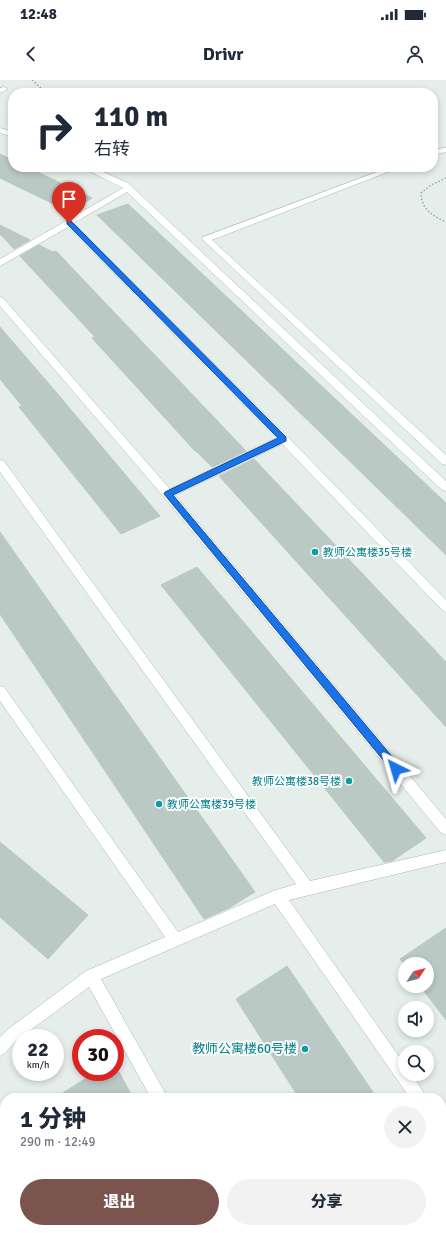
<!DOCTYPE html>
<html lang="zh">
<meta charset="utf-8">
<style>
:root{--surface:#fff;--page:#f2f2f3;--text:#1f2937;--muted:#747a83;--accent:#7b544d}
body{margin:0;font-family:Signika,"Noto Sans SC",sans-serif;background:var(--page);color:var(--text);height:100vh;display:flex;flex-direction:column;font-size:15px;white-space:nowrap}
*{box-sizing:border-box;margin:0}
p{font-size:13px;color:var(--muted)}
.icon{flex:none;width:22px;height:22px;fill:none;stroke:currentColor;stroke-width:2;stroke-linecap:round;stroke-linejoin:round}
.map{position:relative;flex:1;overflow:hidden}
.panel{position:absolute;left:0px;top:1013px;width:446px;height:140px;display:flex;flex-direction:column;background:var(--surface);border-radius:16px 16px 0 0;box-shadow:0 2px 6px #0003}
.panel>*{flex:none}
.banner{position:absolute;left:8px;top:8px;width:430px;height:84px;border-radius:16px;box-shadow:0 2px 6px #0003;background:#fff;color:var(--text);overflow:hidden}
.needle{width:26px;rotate:54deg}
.fabs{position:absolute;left:398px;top:877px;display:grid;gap:8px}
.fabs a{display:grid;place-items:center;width:36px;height:36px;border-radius:50%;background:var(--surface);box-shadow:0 2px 6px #0003;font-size:20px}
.speed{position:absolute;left:12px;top:949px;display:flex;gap:8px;font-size:20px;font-weight:700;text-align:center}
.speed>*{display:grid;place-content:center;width:52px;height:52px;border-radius:50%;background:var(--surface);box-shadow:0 2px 6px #0003;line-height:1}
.speed small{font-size:10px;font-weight:400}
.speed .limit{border:6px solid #d22;background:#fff;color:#111}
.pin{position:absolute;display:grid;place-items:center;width:34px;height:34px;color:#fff;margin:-41px -17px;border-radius:50% 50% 50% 0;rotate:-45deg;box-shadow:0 0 4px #0007}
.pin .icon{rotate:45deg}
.me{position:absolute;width:44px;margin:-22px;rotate:320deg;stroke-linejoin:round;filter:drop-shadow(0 0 3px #0008)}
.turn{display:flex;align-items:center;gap:14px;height:84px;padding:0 20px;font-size:18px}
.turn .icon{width:52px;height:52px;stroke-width:2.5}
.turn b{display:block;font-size:28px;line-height:34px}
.round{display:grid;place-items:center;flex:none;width:42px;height:42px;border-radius:21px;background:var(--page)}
.head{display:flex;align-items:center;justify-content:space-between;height:68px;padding:0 20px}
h1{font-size:24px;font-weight:800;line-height:30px}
.action{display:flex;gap:8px;margin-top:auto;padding:8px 20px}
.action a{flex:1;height:46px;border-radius:24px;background:var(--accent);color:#fff;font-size:16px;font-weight:800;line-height:46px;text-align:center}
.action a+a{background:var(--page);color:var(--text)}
.status{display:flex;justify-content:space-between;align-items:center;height:28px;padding:0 20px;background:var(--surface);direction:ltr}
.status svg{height:11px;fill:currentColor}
header{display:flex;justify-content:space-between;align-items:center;height:52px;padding:0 20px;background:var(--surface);font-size:18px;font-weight:800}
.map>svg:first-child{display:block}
.building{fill:#bbc9c4;stroke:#b9c8c2}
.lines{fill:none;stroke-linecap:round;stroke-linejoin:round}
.minor-casing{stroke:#a8b6b2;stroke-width:1}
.path{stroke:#88b0a4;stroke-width:1.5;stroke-dasharray:1.5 2;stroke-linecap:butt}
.minor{fill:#fff;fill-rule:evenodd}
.route{fill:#1a73e8;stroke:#114b97}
.culture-dot{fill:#0f9aa8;stroke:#f7fbf9;stroke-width:1.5}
.labels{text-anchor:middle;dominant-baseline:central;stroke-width:4;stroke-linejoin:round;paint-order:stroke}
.culture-label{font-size:11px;fill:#0d838f;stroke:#f7fbf9;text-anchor:start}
.near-culture-label{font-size:13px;fill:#0d838f;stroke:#f7fbf9;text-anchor:end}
</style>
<div class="status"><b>12:48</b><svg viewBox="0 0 49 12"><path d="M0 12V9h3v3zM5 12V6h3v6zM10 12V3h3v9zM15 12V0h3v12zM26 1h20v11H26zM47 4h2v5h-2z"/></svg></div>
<header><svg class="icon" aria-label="back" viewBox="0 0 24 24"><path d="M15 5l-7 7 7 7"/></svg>Drivr<svg class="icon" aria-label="person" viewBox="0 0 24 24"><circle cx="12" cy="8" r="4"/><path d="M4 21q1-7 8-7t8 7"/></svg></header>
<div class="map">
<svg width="446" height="1153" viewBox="0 0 446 1153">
<rect width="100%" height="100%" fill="#e6eeeb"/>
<g class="building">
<polygon points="0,74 13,80 13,87 27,87 92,118 70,132 0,98"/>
<polygon points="128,124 446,423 446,475 97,135"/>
<polygon points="0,145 30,160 14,169 0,154"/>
<polygon points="39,165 53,172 56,171 246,371 212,387 196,371 195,371 92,258 95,257 20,176"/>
<polygon points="0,247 56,312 160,436 121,454 19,327 22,326 0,299"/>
<polygon points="254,379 446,582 446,647 219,396"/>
<polygon points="0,452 96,588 255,812 229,828 204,839 0,534"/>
<polygon points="197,487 311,622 426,758 392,781 384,782 161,505"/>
<polygon points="0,762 88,835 48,879 0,837"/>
<polygon points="446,848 446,940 420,906 427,906 427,884 405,884 405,886 400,879"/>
<polygon points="287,886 377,1018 299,1018 236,919"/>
<polygon points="96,992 119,992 133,1018 55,1018"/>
</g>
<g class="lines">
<g class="minor-casing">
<g id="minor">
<polygon points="4,7 8,9 0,13 0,8"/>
<polygon points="0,48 13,52 13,57 0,53"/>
<polygon points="443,68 446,68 446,72 433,75 433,71"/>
<polygon points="81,87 92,87 128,103 446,401 446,411 442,410 127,112 74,143 287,356 446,520 446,532 442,530 282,364 175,415 446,739 446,755 441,753 164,417 0,226 0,217 3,218 170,409 276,358 68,147 0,186 0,179 123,108"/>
<polygon points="390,87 401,87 212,160 446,375 446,385 442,384 202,159 203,157"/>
<polygon points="0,380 4,381 310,801 446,770 446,782 289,820 405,985 405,994 412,994 427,1018 410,1018 275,824 101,899 168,1018 151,1018 89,907 17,960 5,973 0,976 0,957 7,950 86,891 165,857 0,621 0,606 4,607 178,852 273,811 296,804 0,392"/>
<polygon points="441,1041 446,1043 446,1064 441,1062"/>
<polygon points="226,1148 243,1148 245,1153 228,1153"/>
</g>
</g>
<g class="path">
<polyline points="32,0 46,13"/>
<path d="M446 98 431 105 421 113C421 129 433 136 446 142"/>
</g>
<use href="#minor" class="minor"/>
</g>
<polygon class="route" points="67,141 71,141 286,357 286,361 173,415 400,686 401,689 400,692 396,694 393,692 164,414 165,412 278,358 67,144"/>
<g class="culture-dot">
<circle cx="315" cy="472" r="4"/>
<circle cx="349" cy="701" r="4"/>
<circle cx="159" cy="724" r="4"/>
<circle cx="305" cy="969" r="4"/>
</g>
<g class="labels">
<g class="culture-label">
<text x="323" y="472">教师公寓楼35号楼</text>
<text x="341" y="701" text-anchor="end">教师公寓楼38号楼</text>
<text x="167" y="724">教师公寓楼39号楼</text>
</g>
<g class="near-culture-label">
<text x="297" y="969">教师公寓楼60号楼</text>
</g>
</g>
</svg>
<div class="fabs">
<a><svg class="needle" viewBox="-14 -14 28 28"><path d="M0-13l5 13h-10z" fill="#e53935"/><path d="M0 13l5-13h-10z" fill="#747a83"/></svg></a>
<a><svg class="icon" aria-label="sound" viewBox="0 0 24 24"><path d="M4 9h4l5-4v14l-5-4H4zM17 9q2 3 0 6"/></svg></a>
<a><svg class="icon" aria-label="search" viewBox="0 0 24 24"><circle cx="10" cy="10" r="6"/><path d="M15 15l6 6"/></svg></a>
</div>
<div class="speed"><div>22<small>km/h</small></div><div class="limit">30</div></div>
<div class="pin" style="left:69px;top:143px;background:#d93025"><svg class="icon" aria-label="arrive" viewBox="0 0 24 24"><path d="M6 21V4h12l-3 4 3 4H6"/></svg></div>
<svg class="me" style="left:396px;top:689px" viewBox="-20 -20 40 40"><path d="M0-17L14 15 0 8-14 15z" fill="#1a73e8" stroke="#fff" stroke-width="4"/></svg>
<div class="banner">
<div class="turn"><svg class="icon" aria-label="right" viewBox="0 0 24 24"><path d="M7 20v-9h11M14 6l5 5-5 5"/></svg><div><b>110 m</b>右转</div></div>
</div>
<section class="panel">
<div class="head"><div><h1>1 分钟</h1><p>290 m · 12:49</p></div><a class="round"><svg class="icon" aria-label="close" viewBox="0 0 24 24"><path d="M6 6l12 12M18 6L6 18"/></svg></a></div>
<div class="action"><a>退出</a><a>分享</a></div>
</section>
</div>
